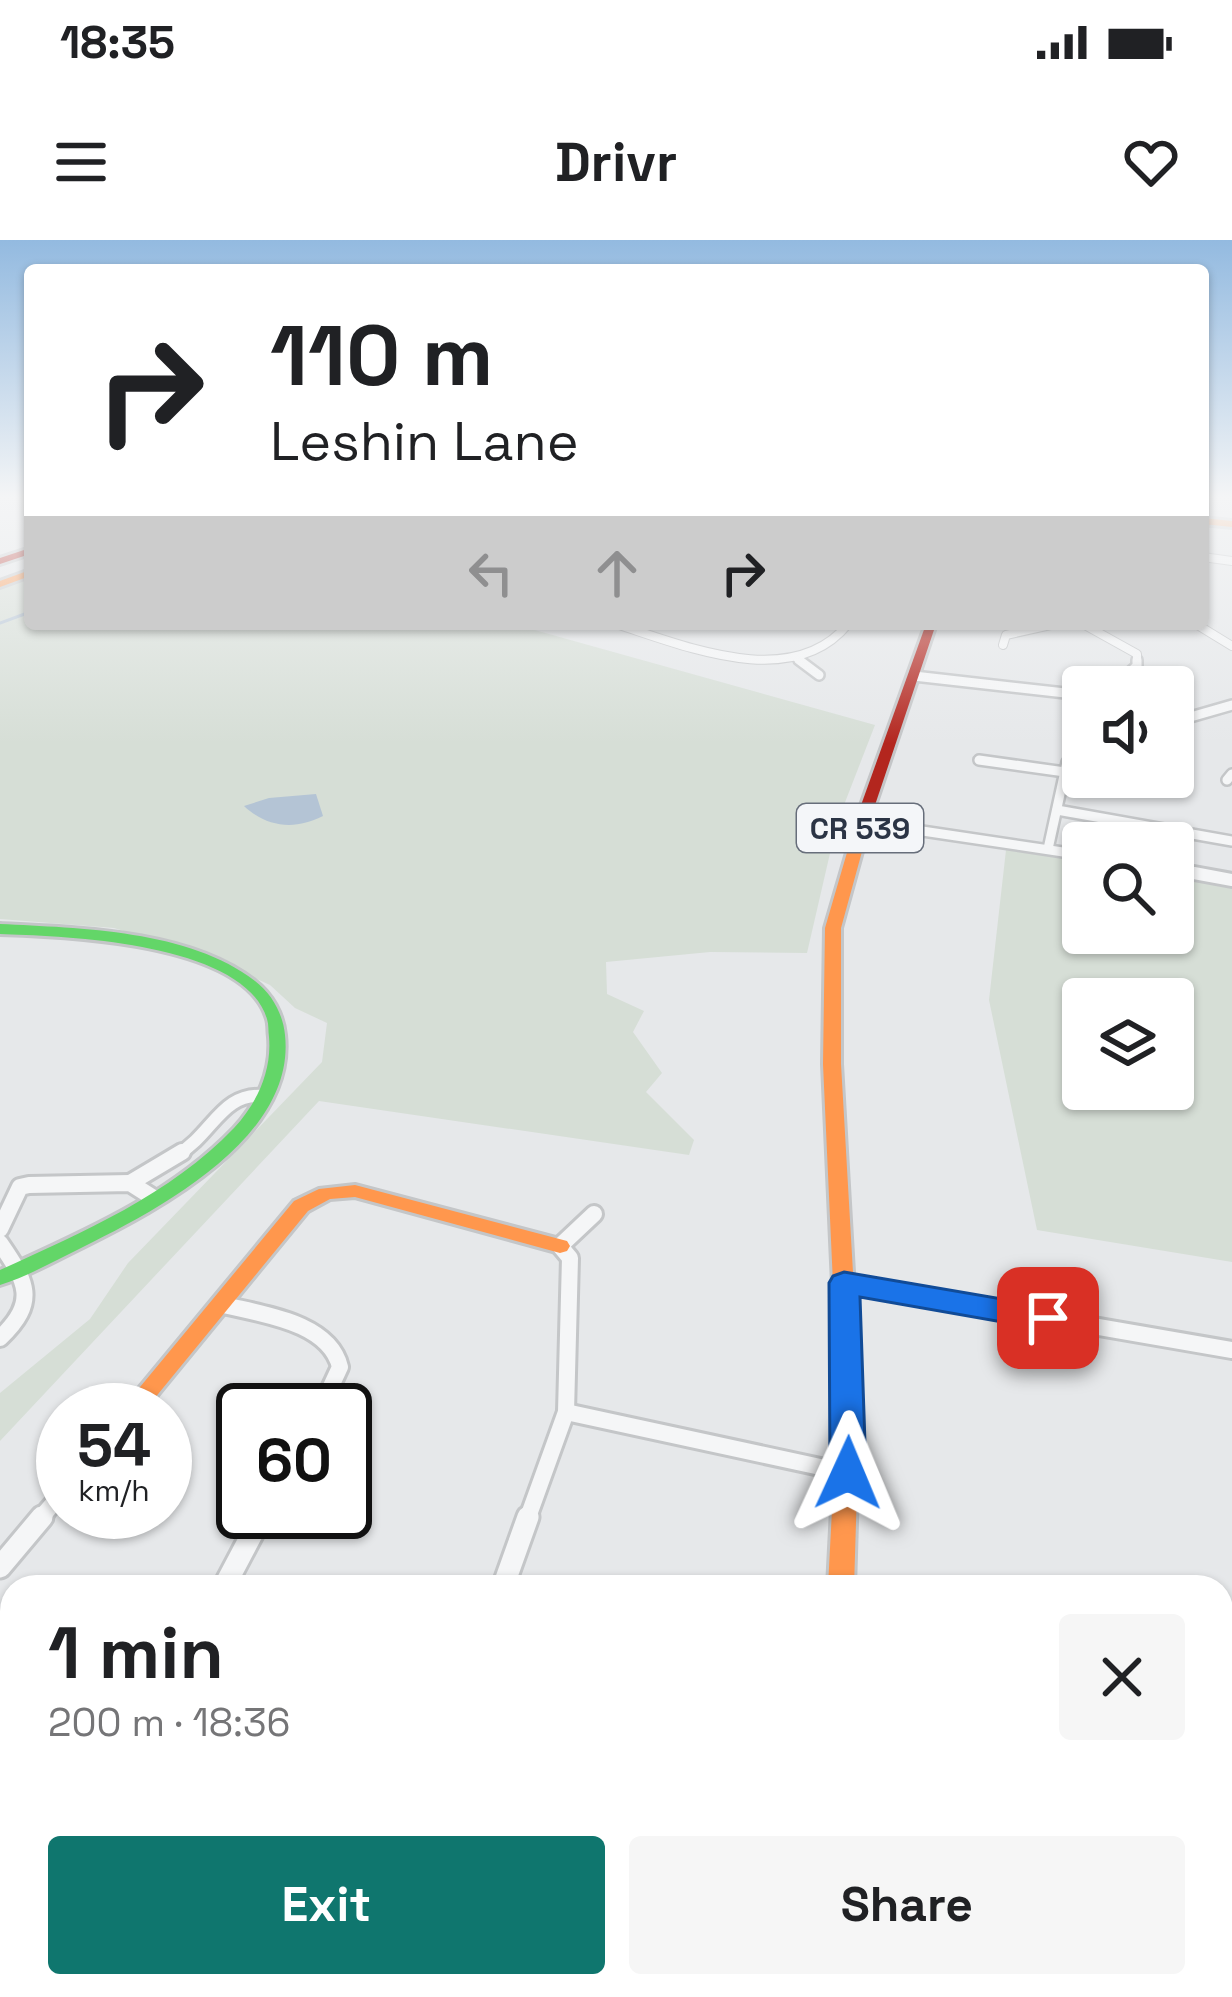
<!DOCTYPE html>
<meta charset="utf-8">
<style>
:root{--surface:#fff;--page:#f6f6f6;--text:#202124;--muted:#757577;--accent:#0f766e}
body{margin:0;font-family:"Space Grotesk",sans-serif;background:var(--page);color:var(--text);height:100vh;display:flex;flex-direction:column;font-size:45px;white-space:nowrap}
*{box-sizing:border-box;margin:0}
p{font-size:39px;color:var(--muted)}
.icon{flex:none;width:66px;height:66px;fill:none;stroke:currentColor;stroke-width:2;stroke-linecap:round;stroke-linejoin:round}
.map{position:relative;flex:1;overflow:hidden}
.drawer{position:absolute;left:0px;top:1335px;width:1233px;height:423px;display:flex;flex-direction:column;background:var(--surface);border-radius:36px 36px 0 0;box-shadow:0 3px 9px #0004}
.drawer>*{flex:none}
.guide{position:absolute;left:24px;top:24px;width:1185px;height:366px;border-radius:12px;box-shadow:0 3px 9px #0004;background:#fff;color:var(--text);overflow:hidden}
.tools{position:absolute;left:1062px;top:426px;display:grid;gap:24px}
.tools a{display:grid;place-items:center;width:132px;height:132px;border-radius:12px;background:var(--surface);box-shadow:0 3px 9px #0004;font-size:60px}
.speed{position:absolute;left:36px;top:1143px;display:flex;gap:24px;font-size:60px;font-weight:700;text-align:center}
.speed>*{display:grid;place-content:center;width:156px;height:156px;border-radius:50%;background:var(--surface);box-shadow:0 3px 9px #0004;line-height:1}
.speed small{font-size:30px;font-weight:400}
.speed .limit{border:6px solid #111;border-radius:18px;background:#fff;color:#111}
.pin{position:absolute;display:grid;place-items:center;width:102px;height:102px;color:#fff;margin:-51px;border-radius:24px;box-shadow:0 6px 18px #0006}
.me{position:absolute;width:132px;margin:-66px;rotate:1deg;stroke-linejoin:round;filter:drop-shadow(0 0 9px #0008)}
.turn{display:flex;align-items:center;gap:42px;height:252px;padding:0 48px;font-size:54px}
.turn .icon{width:156px;height:156px;stroke-width:2.5}
.turn b{display:block;font-size:84px;line-height:102px}
.lanes{display:flex;align-items:center;height:114px;padding:0 48px;background:#0003;justify-content:center;gap:60px;direction:ltr}
.lanes .off{opacity:.35}
.round{display:grid;place-items:center;flex:none;width:126px;height:126px;border-radius:12px;background:var(--page)}
.headline{display:flex;align-items:center;justify-content:space-between;height:204px;padding:0 48px}
h1{font-size:72px;font-weight:800;line-height:90px}
.button{display:flex;gap:24px;margin-top:auto;padding:24px 48px}
.button a{flex:1;height:138px;border-radius:12px;background:var(--accent);color:#fff;font-size:48px;font-weight:800;line-height:138px;text-align:center}
.button a+a{background:var(--page);color:var(--text)}
.status{display:flex;justify-content:space-between;align-items:center;height:84px;padding:0 60px;background:var(--surface);direction:ltr}
.status svg{height:33px;fill:currentColor}
header{display:flex;justify-content:space-between;align-items:center;height:156px;padding:0 48px;background:var(--surface);font-size:54px;font-weight:800}
.map>svg:first-child{display:block}
.green{fill:#d6ded6;fill-rule:evenodd}
.water{fill:#b4c4d5}
.lines{fill:none;stroke-linecap:round;stroke-linejoin:round}
.stream{stroke:#b4c4d5;stroke-width:3}
.street-far4-casing{stroke:#c4c6c8;stroke-width:10}
.street-far3-casing{stroke:#c4c6c8;stroke-width:14}
.street-far2-casing{stroke:#c4c6c8;stroke-width:18}
.street-far1-casing{stroke:#c4c6c8;stroke-width:22}
.street-casing{stroke:#c4c6c8;stroke-width:27}
.fast-casing{stroke:#c4c6c8;stroke-width:6}
.slow-casing{stroke:#c4c6c8;stroke-width:6}
.jam-casing{stroke:#c4c6c8;stroke-width:6}
.street-far4{stroke:#f5f6f7;stroke-width:8}
.street-far3{stroke:#f5f6f7;stroke-width:9}
.street-far2{stroke:#f5f6f7;stroke-width:12}
.street-far1{stroke:#f5f6f7;stroke-width:16}
.street{stroke:#f5f6f7;stroke-width:21}
.fast{fill:#63d668;fill-rule:evenodd}
.slow{fill:#ff974d;fill-rule:evenodd}
.jam{fill:#b3261e;fill-rule:evenodd}
.route{fill:#1a73e8;stroke:#114b97;stroke-width:3}
.labels{text-anchor:middle;dominant-baseline:central;stroke-width:9;stroke-linejoin:round;paint-order:stroke}
.shield{fill:#f4f6f9;stroke:#676e7b;stroke-width:3}
.shield-label{font-size:30px;font-weight:bold;fill:#2b3445}
</style>
<div class="status"><b>18:35</b><svg viewBox="0 0 49 12"><path d="M0 12V9h3v3zM5 12V6h3v6zM10 12V3h3v9zM15 12V0h3v12zM26 1h20v11H26zM47 4h2v5h-2z"/></svg></div>
<header><svg class="icon" aria-label="menu" viewBox="0 0 24 24"><path d="M4 6h16M4 12h16M4 18h16"/></svg>Drivr<svg class="icon" aria-label="heart" viewBox="0 0 24 24"><path d="M12 20l-8-8c-3-5 5-10 8-4 3-6 11-1 8 4z"/></svg></header>
<div class="map">
<svg width="1232" height="1757" viewBox="0 0 1232 1757">
<rect width="100%" height="100%" fill="#e6e8ea"/>
<g class="green">
<polygon points="30,331 30,384 513,384 875,485 837,583 807,713 710,712 606,722 607,754 644,771 633,792 662,833 646,852 694,900 689,915 319,861 0,1201 0,1153 90,1079 128,1023 322,822 327,783 295,768 270,745 205,716 114,688 0,679 0,342"/>
<path d="M1006 610 1083 621V693H1173V636L1232 647V1022L1037 990 989 760ZM1083 759H1173V849H1083Z"/>
</g>
<path class="water" d="M316 554 323 576C296 590 267 588 244 566L269 558Z"/>
<g class="lines">
<polyline class="stream" points="0,383 30,372"/>
<g class="street-far4-casing">
<g id="street-far4">
<polyline points="1203,286 1206,258"/>
<polyline points="1203,317 1232,321"/>
<path d="M616 384C685 406 793 452 848 384"/>
<polyline points="1083,384 1137,414 1137,423"/>
<polyline points="1196,384 1232,406"/>
<polyline points="1003,405 1006,395 1055,384"/>
<polyline points="797,418 803,423"/>
</g>
</g>
<g class="street-far3-casing">
<g id="street-far3">
<polyline points="799,420 819,435"/>
<polyline points="914,436 1083,455"/>
<polyline points="1113,447 1137,426 1137,420"/>
<polyline points="1173,482 1232,465"/>
<polyline points="979,520 1065,532"/>
<polyline points="1227,540 1232,534"/>
<polyline points="1057,570 1232,601"/>
<polyline points="862,582 1083,615"/>
<polyline points="1048,609 1067,522 1083,507"/>
<polyline points="1173,629 1210,636"/>
</g>
</g>
<g class="street-far2-casing">
<g id="street-far2">
<polyline points="1194,633 1232,640"/>
<path d="M177 915C214 893 221 852 265 856"/>
</g>
</g>
<g class="street-far1-casing">
<g id="street-far1">
<polyline points="130,943 182,912"/>
<polyline points="0,989 20,947 29,945 130,943 152,957"/>
<path d="M0 1003C27 1042 38 1062 0 1098"/>
<polyline points="844,1043 1232,1110"/>
<path d="M220 1064C259 1074 329 1081 340 1127L320 1170"/>
<polyline points="566,1172 848,1233"/>
<polyline points="39,1280 63,1252"/>
<polyline points="260,1280 264,1272"/>
<polyline points="527,1280 566,1172 570,1018 560,1006 594,974"/>
</g>
</g>
<g class="street-casing">
<g id="street">
<polyline points="0,1327 42,1277"/>
<polyline points="224,1347 261,1277"/>
<polyline points="503,1347 528,1277"/>
<polyline points="0,1420 12,1423"/>
<polyline points="1221,1420 1232,1425"/>
<polyline points="1221,1663 1232,1676"/>
<polyline points="350,1757 354,1746"/>
</g>
</g>
<g class="fast-casing">
<g id="fast">
<path d="M0 684C80 688 190 690 255 741 272 754 283 774 285 795 296 897 160 969 83 1007 56 1020 29 1036 0 1045V1030C83 992 170 955 234 888 257 863 272 831 269 797 268 791 269 785 267 779 244 702 65 696 0 694Z"/>
<polygon points="766,1746 798,1746 796,1757 764,1757"/>
</g>
</g>
<g class="slow-casing">
<g id="slow">
<polygon points="1203,278 1232,281 1232,287 1203,284"/>
<polygon points="30,330 30,336 0,347 0,341"/>
<polygon points="867,564 874,568 841,688 841,824 860,1154 854,1347 828,1347 838,1154 823,824 825,688 860,568"/>
<polygon points="355,945 567,1001 570,1006 567,1011 560,1013 355,957 330,959 308,971 145,1170 121,1170 294,961 319,949"/>
</g>
</g>
<g class="jam-casing">
<g id="jam">
<polygon points="30,308 30,314 0,324 0,318"/>
<polygon points="926,384 936,384 874,568 862,571 860,568"/>
</g>
</g>
<use href="#street-far4" class="street-far4"/>
<use href="#street-far3" class="street-far3"/>
<use href="#street-far2" class="street-far2"/>
<use href="#street-far1" class="street-far1"/>
<use href="#street" class="street"/>
<use href="#fast" class="fast"/>
<use href="#slow" class="slow"/>
<use href="#jam" class="jam"/>
</g>
<linearGradient id="sky" x2="0" y2="1"><stop stop-color="#93bae0"/><stop offset="0.51" stop-color="#f4f5f6"/><stop offset="1" stop-color="#f4f5f6" stop-opacity="0"/></linearGradient>
<rect width="1232" height="504" fill="url(#sky)"/>
<polygon class="route" points="844,1032 1048,1067 1059,1070 1064,1078 1059,1086 1048,1090 860,1057 866,1233 860,1243 848,1247 835,1243 830,1233 829,1043 833,1036"/>
<g class="labels">
<rect class="shield" x="797" y="564" width="126" height="48" rx="9"/>
<g class="shield-label">
<text x="860" y="588">CR 539</text>
</g>
</g>
</svg>
<div class="tools">
<a><svg class="icon" aria-label="sound" viewBox="0 0 24 24"><path d="M4 9h4l5-4v14l-5-4H4zM17 9q2 3 0 6"/></svg></a>
<a><svg class="icon" aria-label="search" viewBox="0 0 24 24"><circle cx="10" cy="10" r="6"/><path d="M15 15l6 6"/></svg></a>
<a><svg class="icon" aria-label="layers" viewBox="0 0 24 24"><path d="M12 4l9 5-9 5-9-5zM3 14l9 5 9-5"/></svg></a>
</div>
<div class="speed"><div>54<small>km/h</small></div><div class="limit">60</div></div>
<div class="pin" style="left:1048px;top:1078px;background:#d93025"><svg class="icon" aria-label="arrive" viewBox="0 0 24 24"><path d="M6 21V4h12l-3 4 3 4H6"/></svg></div>
<svg class="me" style="left:848px;top:1233px" viewBox="-20 -20 40 40"><path d="M0-17L14 15 0 8-14 15z" fill="#1a73e8" stroke="#fff" stroke-width="4"/></svg>
<div class="guide">
<div class="turn"><svg class="icon" aria-label="right" viewBox="0 0 24 24"><path d="M7 20v-9h11M14 6l5 5-5 5"/></svg><div><b>110 m</b>Leshin Lane</div></div>
<div class="lanes"><svg class="icon off" aria-label="left" viewBox="0 0 24 24"><path d="M17 20v-9H6M10 6l-5 5 5 5"/></svg><svg class="icon off" aria-label="ahead" viewBox="0 0 24 24"><path d="M12 20V5M6 11l6-6 6 6"/></svg><svg class="icon" aria-label="right" viewBox="0 0 24 24"><path d="M7 20v-9h11M14 6l5 5-5 5"/></svg></div>
</div>
<section class="drawer">
<div class="headline"><div><h1>1 min</h1><p>200 m · 18:36</p></div><a class="round"><svg class="icon" aria-label="close" viewBox="0 0 24 24"><path d="M6 6l12 12M18 6L6 18"/></svg></a></div>
<div class="button"><a>Exit</a><a>Share</a></div>
</section>
</div>
